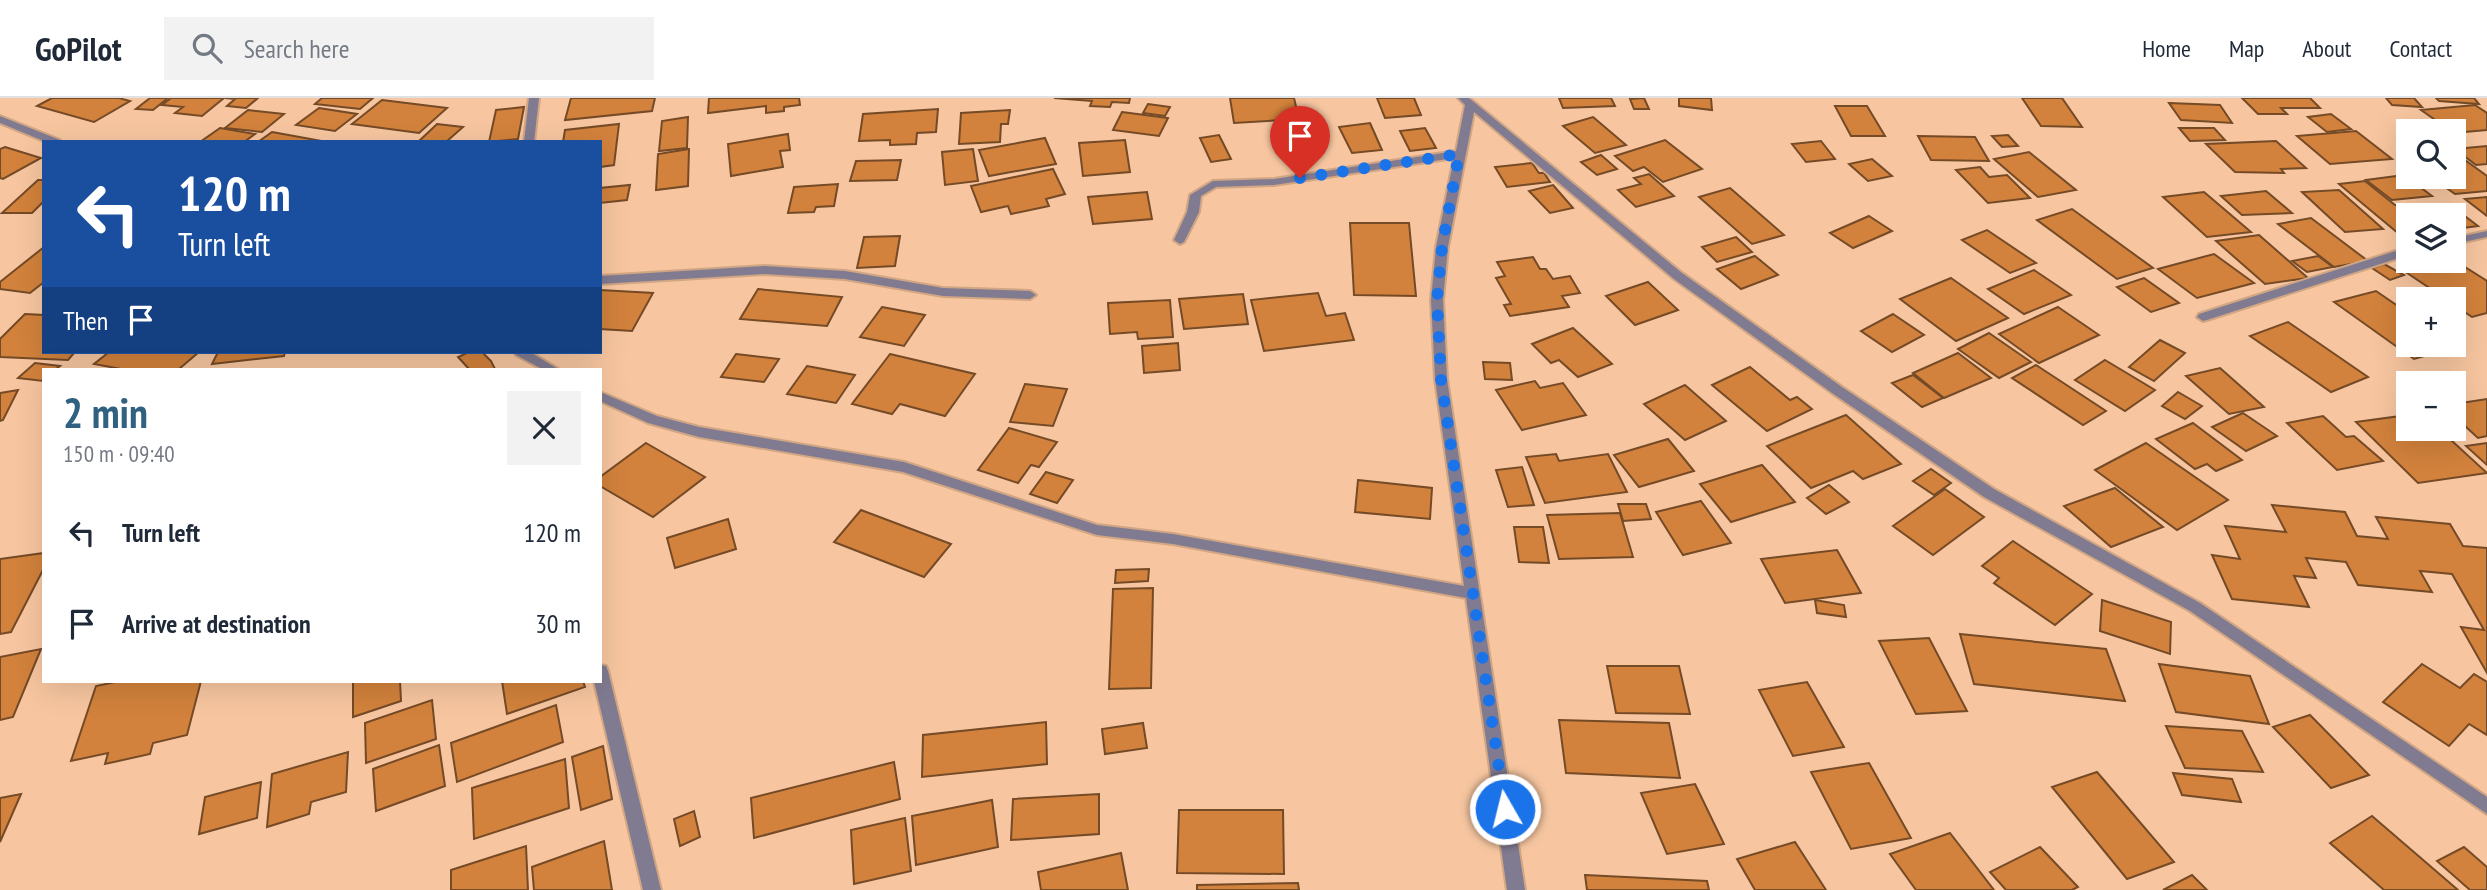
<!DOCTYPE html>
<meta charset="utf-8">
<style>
:root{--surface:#fff;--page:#f2f2f3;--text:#1f2937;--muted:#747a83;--line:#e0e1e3;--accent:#316180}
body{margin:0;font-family:"PT Sans Narrow",sans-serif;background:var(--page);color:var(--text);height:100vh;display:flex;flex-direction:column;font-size:26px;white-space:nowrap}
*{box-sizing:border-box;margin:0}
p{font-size:23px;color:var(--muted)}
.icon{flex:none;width:38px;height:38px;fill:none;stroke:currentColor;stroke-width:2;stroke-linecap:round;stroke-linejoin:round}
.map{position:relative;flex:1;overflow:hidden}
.side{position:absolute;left:42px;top:270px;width:560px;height:315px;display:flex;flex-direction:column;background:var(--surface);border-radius:0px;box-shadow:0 7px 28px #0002}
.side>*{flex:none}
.banner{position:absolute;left:42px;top:42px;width:560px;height:214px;border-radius:0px;box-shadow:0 7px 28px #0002;background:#1a4fa0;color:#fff;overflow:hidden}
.controls{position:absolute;left:2396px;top:21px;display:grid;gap:14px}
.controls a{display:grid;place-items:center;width:70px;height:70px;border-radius:0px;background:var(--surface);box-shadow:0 7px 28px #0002;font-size:35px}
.pin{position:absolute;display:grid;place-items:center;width:60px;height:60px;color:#fff;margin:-72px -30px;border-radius:50% 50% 50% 0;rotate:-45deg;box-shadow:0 0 7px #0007}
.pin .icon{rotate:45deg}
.me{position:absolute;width:77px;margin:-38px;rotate:352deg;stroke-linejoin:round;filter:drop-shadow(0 0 5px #0008)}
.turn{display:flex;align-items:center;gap:24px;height:147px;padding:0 21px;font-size:32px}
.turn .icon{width:91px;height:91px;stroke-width:2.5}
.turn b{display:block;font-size:49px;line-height:60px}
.then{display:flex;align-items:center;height:66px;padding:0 21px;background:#0003;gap:14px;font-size:26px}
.round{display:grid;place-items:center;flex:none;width:74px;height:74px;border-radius:0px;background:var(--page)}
.summary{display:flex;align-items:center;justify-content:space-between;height:119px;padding:0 21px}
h1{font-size:42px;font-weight:800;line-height:52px;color:var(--accent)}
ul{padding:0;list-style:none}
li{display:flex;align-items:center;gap:21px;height:91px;padding:0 21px}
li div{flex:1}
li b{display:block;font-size:26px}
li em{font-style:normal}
header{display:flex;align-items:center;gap:42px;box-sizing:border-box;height:98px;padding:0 35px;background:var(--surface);border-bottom:2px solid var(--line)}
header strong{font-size:33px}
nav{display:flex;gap:38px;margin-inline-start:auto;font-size:24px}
.search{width:490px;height:63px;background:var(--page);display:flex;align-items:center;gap:18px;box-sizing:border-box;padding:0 24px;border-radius:0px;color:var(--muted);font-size:26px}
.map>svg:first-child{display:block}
.building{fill:#d2823c;stroke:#754a27;stroke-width:2}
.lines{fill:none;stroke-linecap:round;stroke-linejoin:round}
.street-casing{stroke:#d1a684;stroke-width:4}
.street{fill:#817b91;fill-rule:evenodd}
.route{stroke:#1a73e8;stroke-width:12;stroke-dasharray:0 21.6}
</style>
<header>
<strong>GoPilot</strong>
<div class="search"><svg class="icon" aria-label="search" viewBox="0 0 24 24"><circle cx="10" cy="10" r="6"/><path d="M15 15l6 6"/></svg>Search here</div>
<nav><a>Home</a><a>Map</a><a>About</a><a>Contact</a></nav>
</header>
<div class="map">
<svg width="2487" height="792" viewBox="0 0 2487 792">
<rect width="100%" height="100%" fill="#f7c6a0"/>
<g class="building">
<polygon points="52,0 119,0 130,3 94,24 37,8"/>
<polygon points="150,0 168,0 153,12 136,11"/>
<polygon points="171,0 224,0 202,18 175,15 183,9 162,7"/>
<polygon points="225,0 258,0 246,10 227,8 235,1"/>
<polygon points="322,0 373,0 360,11 315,6"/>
<polygon points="571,0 655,0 652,13 565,22"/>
<polygon points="709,0 799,0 800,7 784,9 784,13 766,15 766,8 708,15"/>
<polygon points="1054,0 1130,0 1129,5 1112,4 1110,9 1090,8 1092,3"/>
<polygon points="1230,0 1294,0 1299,21 1234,25"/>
<polygon points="1377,0 1414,0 1421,17 1385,20"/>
<polygon points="1559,0 1611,0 1615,8 1563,10"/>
<polygon points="1644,0 1649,11 1634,11 1630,1"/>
<polygon points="1679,0 1711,0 1712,12 1679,8"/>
<polygon points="2022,0 2062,0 2082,29 2041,28"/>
<polygon points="2242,0 2310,0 2320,10 2281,10 2287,16 2258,16"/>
<polygon points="2386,0 2414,0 2422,9 2392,7"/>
<polygon points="2436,0 2474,0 2479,6 2439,3"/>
<polygon points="382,2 447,10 419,35 352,26"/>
<polygon points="2169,5 2220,7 2232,25 2181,22"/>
<polygon points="1148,6 1170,9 1165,18 1143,15"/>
<polygon points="2475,7 2487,15 2487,32 2454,35 2421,12"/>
<polygon points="1835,8 1867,8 1885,38 1851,38"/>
<polygon points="524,9 518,41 489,44 496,12"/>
<polygon points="319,10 357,16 335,33 296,27"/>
<polygon points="938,11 936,34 917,35 916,46 890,47 890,42 859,43 863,16"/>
<polygon points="248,12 284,16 262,34 225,30"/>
<polygon points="1010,12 1008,26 1001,26 1000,44 959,46 961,15"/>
<polygon points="1122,14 1168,20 1159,38 1113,32"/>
<polygon points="2331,16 2351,31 2327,34 2308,19"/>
<polygon points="688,19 687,50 659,53 662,23"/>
<polygon points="1593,19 1626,47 1595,55 1563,28"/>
<polygon points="1370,25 1382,52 1352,55 1339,29"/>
<polygon points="437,26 463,29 446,44 418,44"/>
<polygon points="619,26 614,67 600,69 600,44 563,44 565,32"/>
<polygon points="220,30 255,36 244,44 200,44"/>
<polygon points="1425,30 1436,50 1410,53 1400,33"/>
<polygon points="2179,30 2214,30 2225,42 2190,43"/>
<polygon points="2356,33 2392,61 2330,66 2297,38"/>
<polygon points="272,34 327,44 258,44"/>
<polygon points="788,36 790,52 780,53 783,69 731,78 728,46"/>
<polygon points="1219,37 1231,61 1211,64 1200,40"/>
<polygon points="2008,37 2018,48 2002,49 1992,38"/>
<polygon points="1918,38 1975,39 1989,63 1931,62"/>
<polygon points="1045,40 1056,66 989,78 979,52"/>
<polygon points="1125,42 1130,74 1083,78 1079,45"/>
<polygon points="1665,42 1702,71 1663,84 1644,69 1633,73 1615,58"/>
<polygon points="1821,43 1835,61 1806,64 1792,46"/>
<polygon points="2276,43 2306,70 2281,71 2284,75 2235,74 2206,46"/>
<polygon points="2487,48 2487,66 2476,67 2455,51"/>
<polygon points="5,49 41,60 3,81 0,80 0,51"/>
<polygon points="689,51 688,88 656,92 658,56"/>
<polygon points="973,51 978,83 945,87 942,54"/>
<polygon points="2029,54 2076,92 2038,99 1994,61"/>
<polygon points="2454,54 2487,78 2487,93 2455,96 2431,79 2454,79"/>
<polygon points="1601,57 1617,71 1597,77 1581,64"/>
<polygon points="1872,61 1892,78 1868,83 1849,66"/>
<polygon points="901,62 897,82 850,83 856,63"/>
<polygon points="1532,65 1539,75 1544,75 1550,84 1507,89 1495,69"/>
<polygon points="1980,69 1989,79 2007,77 2030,100 1988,105 1956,72"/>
<polygon points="1053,71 1065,96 1046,101 1049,108 1011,116 1008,108 981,114 971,88"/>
<polygon points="1649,76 1674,98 1636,109 1618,92 1641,86 1634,80"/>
<polygon points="2404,77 2432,98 2392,102 2366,82"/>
<polygon points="38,82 44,82 44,103 32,115 2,115"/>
<polygon points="2365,83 2395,107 2449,106 2478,128 2454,131 2454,117 2408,117 2408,135 2399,136 2339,86"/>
<polygon points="838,86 834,108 816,109 814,114 788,115 794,89"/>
<polygon points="630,87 627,102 600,105 600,90"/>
<polygon points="1553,87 1573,110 1550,115 1529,93"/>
<polygon points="1730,90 1784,137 1752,146 1699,99"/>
<polygon points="2339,92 2383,131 2345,134 2302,94"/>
<polygon points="2266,93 2292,115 2242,117 2221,98"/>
<polygon points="1147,94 1152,121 1093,126 1088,99"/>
<polygon points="2204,94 2251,134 2207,139 2163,99"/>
<polygon points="2487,99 2487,118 2465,101"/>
<polygon points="2072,111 2153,170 2117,181 2037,122"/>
<polygon points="1869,118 1892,133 1853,150 1830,135"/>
<polygon points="2311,120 2368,163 2334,169 2278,126"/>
<polygon points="1350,125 1409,125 1416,198 1354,197"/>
<polygon points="1987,132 2036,165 2010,175 1962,142"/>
<polygon points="2259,137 2308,180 2265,186 2216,143"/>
<polygon points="900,138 895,168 857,170 864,139"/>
<polygon points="1736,139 1752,154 1717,164 1702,149"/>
<polygon points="44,149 44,184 30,195 0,191 0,184"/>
<polygon points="2214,156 2254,185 2197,200 2158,171"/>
<polygon points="1755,158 1778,177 1741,191 1717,171"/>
<polygon points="2318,158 2333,169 2307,174 2292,163"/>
<polygon points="1533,159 1540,171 1546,171 1553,181 1570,178 1580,195 1562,198 1569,209 1510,218 1504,207 1511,206 1496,180 1505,178 1497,164"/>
<polygon points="2454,162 2487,183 2487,215 2472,219 2454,207 2454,201 2446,201 2401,171 2432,163"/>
<polygon points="2384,166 2404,177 2390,182 2372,170"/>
<polygon points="2034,172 2071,197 2024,216 1988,191"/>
<polygon points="1951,180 2008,220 1956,243 1900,201"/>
<polygon points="2144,180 2179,205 2151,214 2117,189"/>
<polygon points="1648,184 1678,212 1635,227 1606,198"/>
<polygon points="758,191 842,199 827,228 740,221"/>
<polygon points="600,192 653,195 632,233 600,231"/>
<polygon points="2376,193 2408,215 2408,247 2453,247 2457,249 2414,261 2334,204"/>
<polygon points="1318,195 1326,218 1345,215 1354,242 1264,253 1251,202"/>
<polygon points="1243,196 1248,226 1184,231 1179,201"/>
<polygon points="1170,202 1173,239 1138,241 1137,234 1110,236 1108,205"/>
<polygon points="882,209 925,217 904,248 860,239"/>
<polygon points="2058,209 2099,237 2039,265 1999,236"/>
<polygon points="25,216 44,217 44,254 75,254 68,262 0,259 0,241"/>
<polygon points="1893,216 1924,237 1892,254 1861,233"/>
<polygon points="2288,224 2368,279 2331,294 2250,238"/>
<polygon points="1573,230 1612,266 1578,279 1559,262 1551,265 1532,246"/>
<polygon points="1989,235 2031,264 1999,280 1958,251"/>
<polygon points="2160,242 2185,255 2154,283 2129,269"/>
<polygon points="1178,245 1180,272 1144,275 1142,248"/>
<polygon points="109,254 199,254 179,271 121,271 94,266"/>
<polygon points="218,254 285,254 284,258 212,266"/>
<polygon points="469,254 482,254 491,263 495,271 469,271 458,259"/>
<polygon points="1958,255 1991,280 1944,300 1913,275"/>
<polygon points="736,256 779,261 764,284 721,279"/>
<polygon points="890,256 975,276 945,318 900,306 892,316 852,306"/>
<polygon points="2105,262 2155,292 2125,313 2075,282"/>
<polygon points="1483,264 1510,265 1512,282 1485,281"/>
<polygon points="35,265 60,268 56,271 44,271 43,283 18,280"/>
<polygon points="2036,267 2106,313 2083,327 2012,280"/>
<polygon points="807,268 855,277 836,305 787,296"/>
<polygon points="1750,269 1790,302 1797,299 1812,311 1767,333 1712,287"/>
<polygon points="2220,270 2264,309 2229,316 2186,278"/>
<polygon points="1913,277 1943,300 1922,309 1892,285"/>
<polygon points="1535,283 1540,290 1563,285 1586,317 1522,332 1496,292"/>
<polygon points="1025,286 1067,291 1053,328 1010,324"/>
<polygon points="1685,287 1726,323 1685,342 1644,306"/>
<polygon points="18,292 3,322 0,323 0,295"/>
<polygon points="2178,294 2202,308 2185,321 2162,308"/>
<polygon points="2487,301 2487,338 2478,340 2454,318 2454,306"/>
<polygon points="2243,315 2277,338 2246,353 2212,329"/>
<polygon points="1846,317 1901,366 1863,381 1853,373 1811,390 1767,348"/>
<polygon points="2408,317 2408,331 2439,331 2487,375 2418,385 2356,324"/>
<polygon points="2323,318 2346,339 2354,338 2383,363 2337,372 2287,325"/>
<polygon points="2193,325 2242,362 2216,373 2207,366 2195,371 2156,341"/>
<polygon points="1009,330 1057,344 1039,369 1031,367 1018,385 978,372"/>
<polygon points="1668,341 1694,373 1639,389 1614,357"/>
<polygon points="646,345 705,379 653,419 600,388 600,379"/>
<polygon points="2146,345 2228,402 2177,432 2095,372"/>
<polygon points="2487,345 2487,367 2466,348"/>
<polygon points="1556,356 1559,363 1608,356 1627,394 1545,405 1526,359"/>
<polygon points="1762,367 1795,404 1731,424 1700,386"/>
<polygon points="1522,369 1534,407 1508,409 1496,372"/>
<polygon points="1931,371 1951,385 1934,397 1913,383"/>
<polygon points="1046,374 1073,382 1057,405 1030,396"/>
<polygon points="1358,382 1432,390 1430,421 1355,414"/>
<polygon points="1829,387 1849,404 1826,416 1807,400"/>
<polygon points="2115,390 2163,429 2111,449 2064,408"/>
<polygon points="1945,391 1984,419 1933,457 1893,428"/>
<polygon points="1701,403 1731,445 1683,457 1656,414"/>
<polygon points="1618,406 1646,406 1651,421 1623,423"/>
<polygon points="2272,407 2345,414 2357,438 2388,441 2376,419 2450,426 2463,448 2487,450 2487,575 2461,529 2484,532 2452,476 2420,473 2432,494 2358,487 2346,464 2306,460 2316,480 2294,478 2309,509 2232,501 2212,457 2240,461 2225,428 2286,434"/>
<polygon points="861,412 951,446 924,479 834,444"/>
<polygon points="1620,415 1633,459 1559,461 1547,417"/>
<polygon points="728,421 736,451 675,470 667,440"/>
<polygon points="1514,429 1543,429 1549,465 1519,464"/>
<polygon points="2013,443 2092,496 2055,527 1994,485 1999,480 1982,468"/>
<polygon points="1837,452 1861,495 1785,505 1761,461"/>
<polygon points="44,455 44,470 11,534 0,536 0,461"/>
<polygon points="1149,471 1148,483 1115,485 1116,472"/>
<polygon points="1153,490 1151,590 1109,591 1113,491"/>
<polygon points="1815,502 1844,507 1846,519 1817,515"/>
<polygon points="2102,502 2171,524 2170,556 2100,533"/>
<polygon points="1960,536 2106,551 2125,603 1974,586"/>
<polygon points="1929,540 1967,613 1916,616 1879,543"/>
<polygon points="41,551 13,619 0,622 0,559"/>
<polygon points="2159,566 2250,578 2269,626 2176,614"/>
<polygon points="2422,566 2460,590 2474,576 2487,584 2487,637 2469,626 2449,648 2383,604"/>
<polygon points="1607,568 1679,568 1690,616 1616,615"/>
<polygon points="120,583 201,583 187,637 153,645 150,656 105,666 108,655 71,663 96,588"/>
<polygon points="353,583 400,583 401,603 353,619"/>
<polygon points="502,583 583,583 585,589 507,616"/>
<polygon points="1807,584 1844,649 1793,658 1759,592"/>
<polygon points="432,602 436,641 366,665 365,625"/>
<polygon points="556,607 563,644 457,684 451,645"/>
<polygon points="2310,617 2369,677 2331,690 2273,629"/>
<polygon points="1559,622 1669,625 1680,680 1566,675"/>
<polygon points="1046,624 1047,666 922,679 923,637"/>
<polygon points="1143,625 1147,650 1105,656 1102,631"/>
<polygon points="2166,628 2242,633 2263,674 2185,670"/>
<polygon points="439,647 445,688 376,713 373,671"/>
<polygon points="603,648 612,701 581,712 572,659"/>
<polygon points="348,654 346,694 311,704 309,716 267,729 272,676"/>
<polygon points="565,661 569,710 474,741 472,690"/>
<polygon points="894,664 900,701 754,740 751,700"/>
<polygon points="1869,665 1911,740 1851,751 1811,674"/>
<polygon points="2097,674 2174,764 2127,781 2052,689"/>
<polygon points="2173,675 2232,681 2241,704 2182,697"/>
<polygon points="261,684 257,720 199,736 205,699"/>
<polygon points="1695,686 1724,746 1667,756 1641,695"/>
<polygon points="21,696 0,744 0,700"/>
<polygon points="1099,696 1099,736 1011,742 1013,701"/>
<polygon points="992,702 998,749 916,767 912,718"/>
<polygon points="1179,712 1283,712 1284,776 1177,775"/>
<polygon points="694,713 700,739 680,748 674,721"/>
<polygon points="2372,718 2458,792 2384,792 2330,745"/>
<polygon points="905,720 911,773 854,786 851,732"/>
<polygon points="1950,735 1994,792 1916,792 1890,756"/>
<polygon points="604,743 612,792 534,792 532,769"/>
<polygon points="1795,744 1826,792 1755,792 1737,761"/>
<polygon points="526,748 528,792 451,792 451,772"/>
<polygon points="2040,749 2078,789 2072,792 2006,792 1990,774"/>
<polygon points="2464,749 2487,769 2487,792 2470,792 2437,763"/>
<polygon points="1121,755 1128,792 1041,792 1038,774"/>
<polygon points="1585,777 1707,783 1709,792 1587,792"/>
<polygon points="2192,777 2207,792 2163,792"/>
<polygon points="1298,785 1299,792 1197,792 1197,787"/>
</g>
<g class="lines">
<g class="street-casing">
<g id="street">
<polygon points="529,0 539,0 534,44 524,44"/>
<polygon points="1458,0 1469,0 1682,175 1842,289 1994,391 2200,505 2487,699 2487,716 2190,513 1984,399 1832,295 1674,181 1474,14 1448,149 1443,202 1447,281 1525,792 1507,792 1466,500 1173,446 1097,437 903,374 699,339 648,325 600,303 600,294 657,318 699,329 904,364 1097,427 1173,436 1464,488 1435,281 1431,202 1436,149 1454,60 1274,87 1216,89 1201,98 1199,114 1184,144 1180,146 1174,142 1187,114 1190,97 1213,83 1274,81 1456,53 1465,7"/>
<polygon points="0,18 60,42 61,44 46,44 0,25"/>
<polygon points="2487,133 2487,139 2454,146 2454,140"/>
<polygon points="2408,149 2408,157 2207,222 2203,223 2197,219 2199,216"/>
<polygon points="765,168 845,173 943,190 1030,193 1036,197 1030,201 943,198 845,181 765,176 600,186 600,178"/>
<polygon points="514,254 530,254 558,271 542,271 516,257"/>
<polygon points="600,567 606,568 608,573 661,792 643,792 594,583 600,583"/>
</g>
</g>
<use href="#street" class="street"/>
</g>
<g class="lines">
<polyline class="route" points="1300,80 1459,56 1442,149 1437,202 1441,281 1505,711"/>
</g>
</svg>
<div class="controls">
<a><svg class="icon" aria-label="search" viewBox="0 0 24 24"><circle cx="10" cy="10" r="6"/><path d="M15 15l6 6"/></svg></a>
<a><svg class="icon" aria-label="layers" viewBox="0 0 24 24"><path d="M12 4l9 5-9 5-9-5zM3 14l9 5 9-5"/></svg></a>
<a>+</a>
<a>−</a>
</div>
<div class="pin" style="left:1300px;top:80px;background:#d93025"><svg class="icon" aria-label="arrive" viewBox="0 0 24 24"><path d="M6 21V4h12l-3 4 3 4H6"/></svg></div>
<svg class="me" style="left:1505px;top:711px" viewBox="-20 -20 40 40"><circle r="17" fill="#1a73e8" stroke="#fff" stroke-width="3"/><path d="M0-11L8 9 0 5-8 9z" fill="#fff"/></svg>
<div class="banner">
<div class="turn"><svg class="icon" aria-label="left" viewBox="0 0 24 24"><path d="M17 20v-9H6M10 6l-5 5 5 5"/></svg><div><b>120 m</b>Turn left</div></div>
<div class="then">Then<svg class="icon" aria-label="arrive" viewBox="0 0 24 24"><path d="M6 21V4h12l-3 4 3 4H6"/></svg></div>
</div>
<section class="side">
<div class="summary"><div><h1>2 min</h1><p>150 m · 09:40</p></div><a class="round"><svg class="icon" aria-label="close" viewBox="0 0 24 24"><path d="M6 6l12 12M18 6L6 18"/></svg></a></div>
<ul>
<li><svg class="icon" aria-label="left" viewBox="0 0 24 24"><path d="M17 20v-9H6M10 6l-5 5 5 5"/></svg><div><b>Turn left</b></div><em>120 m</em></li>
<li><svg class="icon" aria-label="arrive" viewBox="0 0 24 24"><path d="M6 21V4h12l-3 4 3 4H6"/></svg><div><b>Arrive at destination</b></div><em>30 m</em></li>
</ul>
</section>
</div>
